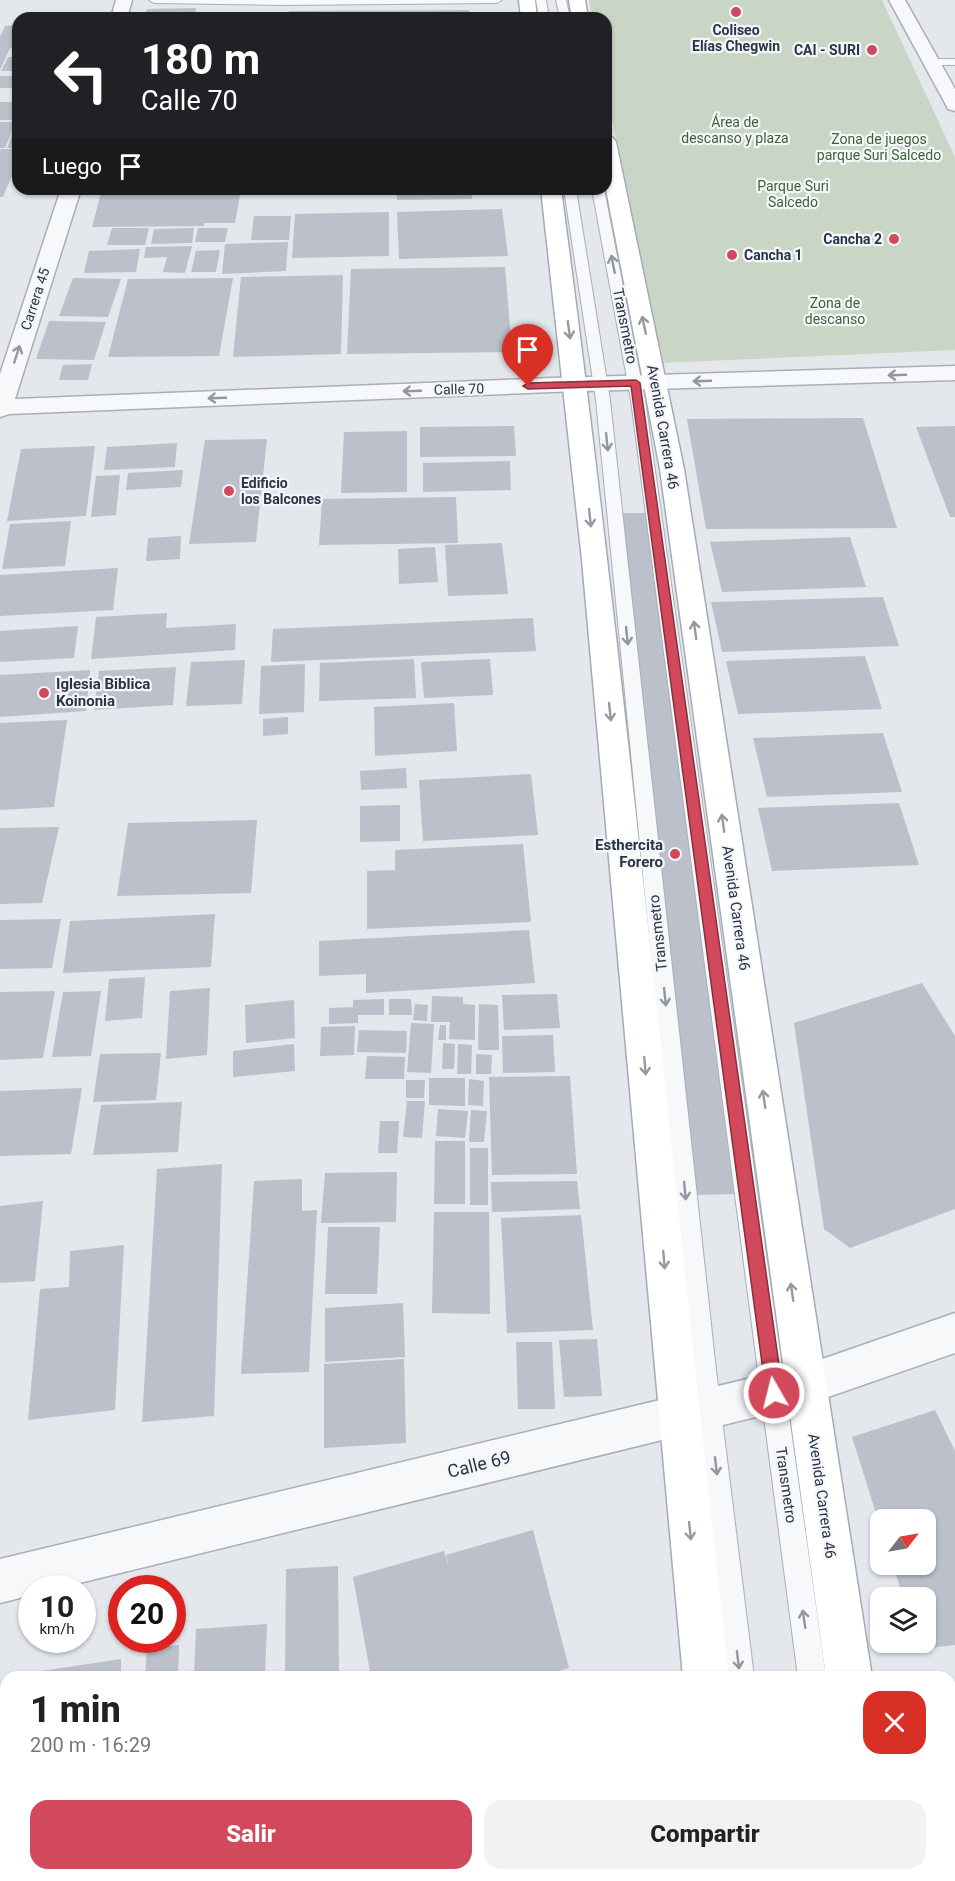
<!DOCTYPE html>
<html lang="es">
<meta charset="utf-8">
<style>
:root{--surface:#fff;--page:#f2f2f2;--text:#222;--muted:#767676;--accent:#d1495b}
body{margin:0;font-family:Roboto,sans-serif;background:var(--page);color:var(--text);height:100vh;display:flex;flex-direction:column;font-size:22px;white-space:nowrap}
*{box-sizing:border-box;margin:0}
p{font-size:20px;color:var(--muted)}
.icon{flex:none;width:33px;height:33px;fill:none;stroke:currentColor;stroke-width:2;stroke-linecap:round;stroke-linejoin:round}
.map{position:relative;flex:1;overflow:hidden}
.side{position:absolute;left:0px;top:1671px;width:956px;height:210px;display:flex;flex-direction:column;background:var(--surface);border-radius:18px 18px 0 0;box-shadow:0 2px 4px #0004}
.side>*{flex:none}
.banner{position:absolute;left:12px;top:12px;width:600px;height:183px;border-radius:18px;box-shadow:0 2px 4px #0004;background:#202124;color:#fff;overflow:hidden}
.needle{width:39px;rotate:59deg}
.controls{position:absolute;left:870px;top:1509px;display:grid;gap:12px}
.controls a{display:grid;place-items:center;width:66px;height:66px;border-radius:12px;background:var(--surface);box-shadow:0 2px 4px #0004;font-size:30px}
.speed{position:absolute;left:18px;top:1575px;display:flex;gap:12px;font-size:30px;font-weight:700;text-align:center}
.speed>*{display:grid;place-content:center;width:78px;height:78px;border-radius:50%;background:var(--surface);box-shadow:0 2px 4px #0004;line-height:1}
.speed small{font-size:15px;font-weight:400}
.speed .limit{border:9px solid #d22;background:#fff;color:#111}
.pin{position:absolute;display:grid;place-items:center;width:51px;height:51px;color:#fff;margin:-62px -26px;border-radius:50% 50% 50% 0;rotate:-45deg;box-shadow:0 0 6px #0007}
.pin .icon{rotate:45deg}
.me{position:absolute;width:66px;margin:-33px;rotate:352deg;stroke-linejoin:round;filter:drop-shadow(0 0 4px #0008)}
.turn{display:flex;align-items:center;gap:21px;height:126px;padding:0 30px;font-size:27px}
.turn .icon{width:78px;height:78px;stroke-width:2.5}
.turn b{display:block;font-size:42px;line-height:51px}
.then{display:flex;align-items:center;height:57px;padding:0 30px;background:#0003;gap:12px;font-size:22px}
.round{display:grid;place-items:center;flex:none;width:63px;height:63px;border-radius:18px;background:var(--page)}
.headline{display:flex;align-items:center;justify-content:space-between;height:102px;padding:0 30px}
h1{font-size:36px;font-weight:800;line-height:45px}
.primary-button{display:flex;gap:12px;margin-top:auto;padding:12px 30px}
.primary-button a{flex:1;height:69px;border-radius:18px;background:var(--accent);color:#fff;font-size:24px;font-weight:800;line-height:69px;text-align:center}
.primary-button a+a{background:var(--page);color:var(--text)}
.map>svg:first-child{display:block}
.green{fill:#c9d6c5}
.building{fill:#bbc0ca}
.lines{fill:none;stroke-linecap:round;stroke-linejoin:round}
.service-casing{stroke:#a9aeb7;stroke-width:2}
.minor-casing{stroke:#a9aeb7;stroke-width:3}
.tertiary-casing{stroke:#a9aeb7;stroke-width:3}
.primary-casing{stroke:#a3abb8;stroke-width:3}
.service{fill:#f7f8fa;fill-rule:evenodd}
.minor{fill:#f7f8fa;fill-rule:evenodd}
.tertiary{fill:#f7f8fa;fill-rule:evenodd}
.primary{fill:#fff;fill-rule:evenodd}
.oneway{stroke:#9196a0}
.oneway2{stroke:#959aa2}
.route{fill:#d1495b;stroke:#882f3b;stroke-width:1.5}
.poi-dot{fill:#d1495b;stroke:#f4f6f9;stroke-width:2}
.labels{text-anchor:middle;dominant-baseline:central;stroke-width:4.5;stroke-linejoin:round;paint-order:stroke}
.far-poi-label{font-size:14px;font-weight:bold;fill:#2b3445;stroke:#f4f6f9;text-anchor:end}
.far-park-label{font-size:14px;fill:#3f6138;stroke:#f4f6f9}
.far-street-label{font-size:14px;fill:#2b3445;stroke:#f4f6f9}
.street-label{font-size:15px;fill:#2b3445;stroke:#f4f6f9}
.poi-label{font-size:15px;font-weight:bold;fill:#2b3445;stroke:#f4f6f9;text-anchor:start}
.near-street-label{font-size:18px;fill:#2b3445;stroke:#f4f6f9}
</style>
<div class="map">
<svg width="955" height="1881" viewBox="0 0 955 1881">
<rect width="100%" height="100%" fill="#e4e7ec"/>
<polygon class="green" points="589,0 882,0 955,157 955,350 660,363 606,88 606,18 592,18"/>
<g class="building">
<polygon points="196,8 194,18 144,18 147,9"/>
<polygon points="469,10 470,18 288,18 289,11"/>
<polygon points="18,25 18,48 10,48 0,70 0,37 5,26"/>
<polygon points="8,57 18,57 18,71 1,71"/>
<polygon points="18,71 18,88 0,88 0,76 15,76"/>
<polygon points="0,102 18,102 18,148 7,148 18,120 0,120"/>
<polygon points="0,122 16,122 5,148 0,148"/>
<polygon points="0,149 18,149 18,171 17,175 12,175 3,197 0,197"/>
<polygon points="102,189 241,189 235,223 204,223 204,226 92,227"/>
<polygon points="397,189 471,189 472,199 397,200"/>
<polygon points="502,209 508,256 399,259 397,212"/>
<polygon points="389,212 389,256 292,258 295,214"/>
<polygon points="254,216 291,216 289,240 251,240"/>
<polygon points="112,228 149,228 145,245 107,245"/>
<polygon points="194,228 192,243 151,244 154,229"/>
<polygon points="198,228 228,228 225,242 195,242"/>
<polygon points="288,242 286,271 222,274 225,244"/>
<polygon points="192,246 185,273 163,272 167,257 144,258 146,247"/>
<polygon points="140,249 136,272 84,273 89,251"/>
<polygon points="220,250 216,272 191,272 196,251"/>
<polygon points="505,267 512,352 347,354 351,269"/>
<polygon points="343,275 341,354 233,357 241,277"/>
<polygon points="73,278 121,279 108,317 59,316"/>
<polygon points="233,278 219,356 108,357 128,279"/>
<polygon points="49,321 106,322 94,360 36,359"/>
<polygon points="92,364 88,380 59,380 63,365"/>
<polygon points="863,418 897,528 706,529 687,419"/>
<polygon points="514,426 516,456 420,457 420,427"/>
<polygon points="955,426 955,517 950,517 916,427"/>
<polygon points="407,431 407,492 341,493 344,432"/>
<polygon points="267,439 256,542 189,544 205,440"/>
<polygon points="177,443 175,467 104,470 107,447"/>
<polygon points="95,446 86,516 7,521 21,449"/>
<polygon points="510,461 511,490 423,492 423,463"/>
<polygon points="183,470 181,487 126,490 128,473"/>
<polygon points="120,475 116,515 91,517 96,476"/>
<polygon points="456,497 458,543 319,545 322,499"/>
<polygon points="621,513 646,513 734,1194 697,1195"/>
<polygon points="71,521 65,566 2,569 10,524"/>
<polygon points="181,536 180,559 146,561 148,538"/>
<polygon points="850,537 866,587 722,592 710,542"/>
<polygon points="502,543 508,594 448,596 445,545"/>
<polygon points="435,547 438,582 399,584 398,549"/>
<polygon points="118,568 113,610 0,616 0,575"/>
<polygon points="883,597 899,646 722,652 711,602"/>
<polygon points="167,613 166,628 236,624 235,650 91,659 96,617"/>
<polygon points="533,618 536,651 271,662 273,629"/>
<polygon points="78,626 74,658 0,662 0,631"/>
<polygon points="865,656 882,709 738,714 726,661"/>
<polygon points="414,659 416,698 319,701 320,663"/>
<polygon points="490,659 493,695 424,698 421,662"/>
<polygon points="245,660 242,704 186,706 191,662"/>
<polygon points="305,664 304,712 259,714 261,666"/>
<polygon points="176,667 173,705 94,710 99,671"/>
<polygon points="90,670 86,711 0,717 0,675"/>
<polygon points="454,703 457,751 375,756 374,707"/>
<polygon points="288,717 288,734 263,736 263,719"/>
<polygon points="67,720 54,807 0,810 0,723"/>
<polygon points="883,733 902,792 767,797 753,738"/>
<polygon points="406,768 407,788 361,790 360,771"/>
<polygon points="531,774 538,835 423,841 419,780"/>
<polygon points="899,803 919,865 772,871 758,808"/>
<polygon points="400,805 400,841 360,842 360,806"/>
<polygon points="257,820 251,893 117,896 128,823"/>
<polygon points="59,827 42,903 0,904 0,828"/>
<polygon points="523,844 531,922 367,929 367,871 395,870 395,850"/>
<polygon points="215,914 211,967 63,973 70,921"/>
<polygon points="61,919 52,968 0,969 0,920"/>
<polygon points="529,930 535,983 366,993 366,974 319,976 319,941"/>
<polygon points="145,977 142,1018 105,1021 109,979"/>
<polygon points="922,983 955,1036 955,1209 850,1248 824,1229 794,1023"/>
<polygon points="210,988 207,1055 166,1059 170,991"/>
<polygon points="55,991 43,1058 0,1060 0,992"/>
<polygon points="101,991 91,1056 52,1057 63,992"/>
<polygon points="557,994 560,1028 504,1030 502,995"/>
<polygon points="432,996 463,997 463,1004 475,1005 475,1040 449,1039 450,1022 431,1022"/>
<polygon points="384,999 384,1015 358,1015 358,1023 329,1024 329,1008 353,1007 353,1000"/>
<polygon points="389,999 411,999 412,1015 389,1015"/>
<polygon points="294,1000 295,1038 246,1043 245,1005"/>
<polygon points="415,1004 428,1005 427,1021 413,1020"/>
<polygon points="479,1004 498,1005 499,1050 478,1050"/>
<polygon points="411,1023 434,1024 431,1073 407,1072"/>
<polygon points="440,1025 446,1025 446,1040 438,1040"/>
<polygon points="355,1026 354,1055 320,1056 321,1027"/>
<polygon points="359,1030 407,1031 406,1053 357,1052"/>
<polygon points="553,1035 555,1072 503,1073 502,1036"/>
<polygon points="443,1043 455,1044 454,1069 442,1069"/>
<polygon points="294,1044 295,1071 233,1077 233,1051"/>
<polygon points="458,1044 472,1045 471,1074 457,1074"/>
<polygon points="161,1053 156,1100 93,1102 100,1054"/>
<polygon points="476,1054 492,1055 491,1074 476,1074"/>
<polygon points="367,1056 405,1057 404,1079 365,1079"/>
<polygon points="570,1076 577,1174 492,1175 489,1077"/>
<polygon points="429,1078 465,1078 465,1106 429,1105"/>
<polygon points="469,1079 484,1081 483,1106 468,1105"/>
<polygon points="406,1080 425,1080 424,1098 406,1098"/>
<polygon points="82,1088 71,1154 0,1156 0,1091"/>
<polygon points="407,1101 425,1101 422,1138 403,1137"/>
<polygon points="182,1102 178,1152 93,1155 101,1105"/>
<polygon points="438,1109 468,1111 465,1138 436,1136"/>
<polygon points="471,1110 487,1111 484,1142 469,1142"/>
<polygon points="380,1121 399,1121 397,1153 378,1153"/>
<polygon points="435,1141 465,1141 465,1204 434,1204"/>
<rect x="470" y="1148" width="18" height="57"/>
<polygon points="222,1164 214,1416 142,1422 157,1169"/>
<polygon points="397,1172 396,1222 321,1223 325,1173"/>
<polygon points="302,1179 302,1211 317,1210 309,1372 241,1374 254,1181"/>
<polygon points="577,1181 580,1209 492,1212 491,1182"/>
<polygon points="43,1201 35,1281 0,1283 0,1206"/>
<polygon points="434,1212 489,1212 490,1314 432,1313"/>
<polygon points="581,1215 593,1330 507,1333 501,1218"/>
<polygon points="328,1227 380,1227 377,1294 325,1294"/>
<polygon points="124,1245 115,1410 28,1420 40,1289 69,1287 70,1251"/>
<polygon points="403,1303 405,1357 325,1362 325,1308"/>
<polygon points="597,1339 602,1396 564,1397 559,1340"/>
<polygon points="516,1342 552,1342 555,1409 518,1409"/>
<polygon points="404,1359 406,1443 324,1448 324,1364"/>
<polygon points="935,1410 955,1451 955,1645 920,1649 918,1642 926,1642 926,1598 903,1598 893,1564 926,1564 926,1520 880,1520 880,1526 852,1437"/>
<polygon points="533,1530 569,1668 539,1677 371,1677 353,1577 444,1551 449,1569 446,1555"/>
<polygon points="338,1566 339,1677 285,1677 286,1569"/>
<polygon points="267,1624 265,1677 194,1677 196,1629"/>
<polygon points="179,1645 178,1677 145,1677 147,1648"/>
<polygon points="121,1659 121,1677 22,1677 22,1674"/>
<polygon points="955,1682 955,1780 950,1781 950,1683"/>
<rect x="49" y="1875" width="65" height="6"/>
<rect x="131" y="1875" width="35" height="6"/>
<rect x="183" y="1875" width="77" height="6"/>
<polygon points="287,1875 379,1875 380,1881 288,1881"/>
<polygon points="527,1875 539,1875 540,1881 510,1881"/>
</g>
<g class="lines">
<g class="service-casing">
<g id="service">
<polygon points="149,0 502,0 497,3 283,5 154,3"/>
<polygon points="536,0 546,0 549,18 539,18"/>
<polygon points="556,0 566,0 570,18 560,18"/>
<polygon points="955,59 955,65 931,65 926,62 931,59"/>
<polygon points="564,189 576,189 610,400 716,1370 754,1677 726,1677 692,1370 596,400"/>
<polygon points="592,189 604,189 645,400 826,1677 798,1677 631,400"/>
<polygon points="748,1875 778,1875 779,1881 749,1881"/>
<polygon points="824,1875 854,1875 855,1881 825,1881"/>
</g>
</g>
<g class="minor-casing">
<g id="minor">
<polygon points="116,0 132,0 127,18 111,18"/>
<polygon points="61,189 81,189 15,399 552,378 955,366 955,380 552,392 9,414 0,417 0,374"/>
<polygon points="955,1313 955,1353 805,1405 59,1588 32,1588 32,1595 0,1603 0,1559 805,1365"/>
</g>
</g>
<g class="tertiary-casing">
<polygon id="tertiary" points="889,0 905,0 955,89 955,111 948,109 946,105"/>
</g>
<g class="primary-casing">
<g id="primary">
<polygon points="519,0 535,0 537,18 521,18"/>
<polygon points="569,0 585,0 588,18 572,18"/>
<polygon points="606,136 613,138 616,142 684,469 872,1677 826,1677 660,469 606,189"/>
<path d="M541 189H561C627 684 673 1181 729 1677H683L582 560Z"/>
<polygon points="703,1875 753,1875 754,1881 704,1881"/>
<polygon points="853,1875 903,1875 904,1881 854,1881"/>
</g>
</g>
<use href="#service" class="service"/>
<use href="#minor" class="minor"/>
<use href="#tertiary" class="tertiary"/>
<use href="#primary" class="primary"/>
</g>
<defs><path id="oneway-shaft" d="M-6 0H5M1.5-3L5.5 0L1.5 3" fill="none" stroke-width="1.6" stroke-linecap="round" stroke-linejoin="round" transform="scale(1.5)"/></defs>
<g class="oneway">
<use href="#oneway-shaft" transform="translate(613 264) rotate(-101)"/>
<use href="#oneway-shaft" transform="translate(17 354) rotate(-72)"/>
<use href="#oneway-shaft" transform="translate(897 375) rotate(178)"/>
<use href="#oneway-shaft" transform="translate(702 381) rotate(178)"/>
<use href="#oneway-shaft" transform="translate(412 391) rotate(178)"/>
<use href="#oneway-shaft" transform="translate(217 398) rotate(178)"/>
<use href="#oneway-shaft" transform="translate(607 442) rotate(84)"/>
<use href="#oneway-shaft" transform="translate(627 636) rotate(84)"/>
<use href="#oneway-shaft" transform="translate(665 997) rotate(84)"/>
<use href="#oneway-shaft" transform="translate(685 1191) rotate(84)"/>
<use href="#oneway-shaft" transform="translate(716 1466) rotate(83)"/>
<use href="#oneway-shaft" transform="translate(804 1619) rotate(-98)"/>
<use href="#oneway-shaft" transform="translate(738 1660) rotate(83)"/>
</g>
<g class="oneway2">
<use href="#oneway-shaft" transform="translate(644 325) rotate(-102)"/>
<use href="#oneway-shaft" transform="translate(569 330) rotate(82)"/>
<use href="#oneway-shaft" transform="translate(590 518) rotate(84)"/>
<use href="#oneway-shaft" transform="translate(695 630) rotate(-98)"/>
<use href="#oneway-shaft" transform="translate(610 712) rotate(84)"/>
<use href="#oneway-shaft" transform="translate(723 823) rotate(-98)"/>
<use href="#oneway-shaft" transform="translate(645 1066) rotate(85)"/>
<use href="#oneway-shaft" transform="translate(764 1099) rotate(-98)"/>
<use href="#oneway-shaft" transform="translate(664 1260) rotate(85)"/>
<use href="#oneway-shaft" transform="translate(792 1292) rotate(-98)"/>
<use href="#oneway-shaft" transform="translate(690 1531) rotate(84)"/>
</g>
<polygon class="route" points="636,380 640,383 783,1393 780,1399 774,1401 768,1399 766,1393 631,386 528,389 523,386 528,383"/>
<g class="poi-dot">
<circle cx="736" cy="12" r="6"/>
<circle cx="872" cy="50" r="6"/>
<circle cx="894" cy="239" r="6"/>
<circle cx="732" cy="255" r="6"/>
<circle cx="229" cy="491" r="6"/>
<circle cx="44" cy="693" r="6"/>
<circle cx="675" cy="854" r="6"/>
</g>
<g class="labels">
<g class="far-poi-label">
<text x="736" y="30" text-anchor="middle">Coliseo<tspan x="736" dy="16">Elías Chegwin</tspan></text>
<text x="860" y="50">CAI - SURI</text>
<text x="882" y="239">Cancha 2</text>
<text x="744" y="255" text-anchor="start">Cancha 1</text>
<text x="241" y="483" text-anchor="start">Edificio<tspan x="241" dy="16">los Balcones</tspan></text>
</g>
<g class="far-park-label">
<text x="735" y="122">Área de<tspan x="735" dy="16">descanso y plaza</tspan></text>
<text x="879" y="139">Zona de juegos<tspan x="879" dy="16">parque Suri Salcedo</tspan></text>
<text x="793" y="186">Parque Suri<tspan x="793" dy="16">Salcedo</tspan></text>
<text x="835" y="303">Zona de<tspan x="835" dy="16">descanso</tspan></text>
</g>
<g class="far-street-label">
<text transform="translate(35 299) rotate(-72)">Carrera 45</text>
<text transform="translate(459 389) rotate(-2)">Calle 70</text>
</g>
<g class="street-label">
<text transform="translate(625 326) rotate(79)">Transmetro</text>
<text transform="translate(663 427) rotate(80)">Avenida Carrera 46</text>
<text transform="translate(736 908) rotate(82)">Avenida Carrera 46</text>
<text transform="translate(658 933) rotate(-96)">Transmetro</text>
<text transform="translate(786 1485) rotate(82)">Transmetro</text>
<text transform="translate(822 1496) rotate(82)">Avenida Carrera 46</text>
</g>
<g class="poi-label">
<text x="56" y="684">Iglesia Biblica<tspan x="56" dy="17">Koinonia</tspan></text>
<text x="663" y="845" text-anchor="end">Esthercita<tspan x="663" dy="17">Forero</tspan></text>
</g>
<g class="near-street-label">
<text transform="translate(479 1464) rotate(-14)">Calle 69</text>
</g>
</g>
</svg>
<div class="controls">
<a><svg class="needle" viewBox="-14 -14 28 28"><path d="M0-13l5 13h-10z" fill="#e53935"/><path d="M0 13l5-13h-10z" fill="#767676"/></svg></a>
<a><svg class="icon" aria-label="layers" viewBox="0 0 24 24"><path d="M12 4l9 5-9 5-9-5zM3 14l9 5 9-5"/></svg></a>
</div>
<div class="speed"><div>10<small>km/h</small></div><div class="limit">20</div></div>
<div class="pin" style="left:528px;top:386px;background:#d93025"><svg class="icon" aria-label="arrive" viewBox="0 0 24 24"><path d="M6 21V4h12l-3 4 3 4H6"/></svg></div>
<svg class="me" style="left:774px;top:1393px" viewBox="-20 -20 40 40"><circle r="17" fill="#d1495b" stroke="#fff" stroke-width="3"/><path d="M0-11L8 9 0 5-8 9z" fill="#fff"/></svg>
<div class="banner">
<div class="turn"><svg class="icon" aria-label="left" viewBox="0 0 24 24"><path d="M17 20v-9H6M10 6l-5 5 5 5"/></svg><div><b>180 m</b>Calle 70</div></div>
<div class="then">Luego<svg class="icon" aria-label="arrive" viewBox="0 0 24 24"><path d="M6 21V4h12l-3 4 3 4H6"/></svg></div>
</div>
<section class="side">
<div class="headline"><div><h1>1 min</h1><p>200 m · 16:29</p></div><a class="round" style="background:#d93025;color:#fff"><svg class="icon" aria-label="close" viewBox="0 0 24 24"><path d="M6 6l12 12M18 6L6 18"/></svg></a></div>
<div class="primary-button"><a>Salir</a><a>Compartir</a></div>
</section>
</div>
